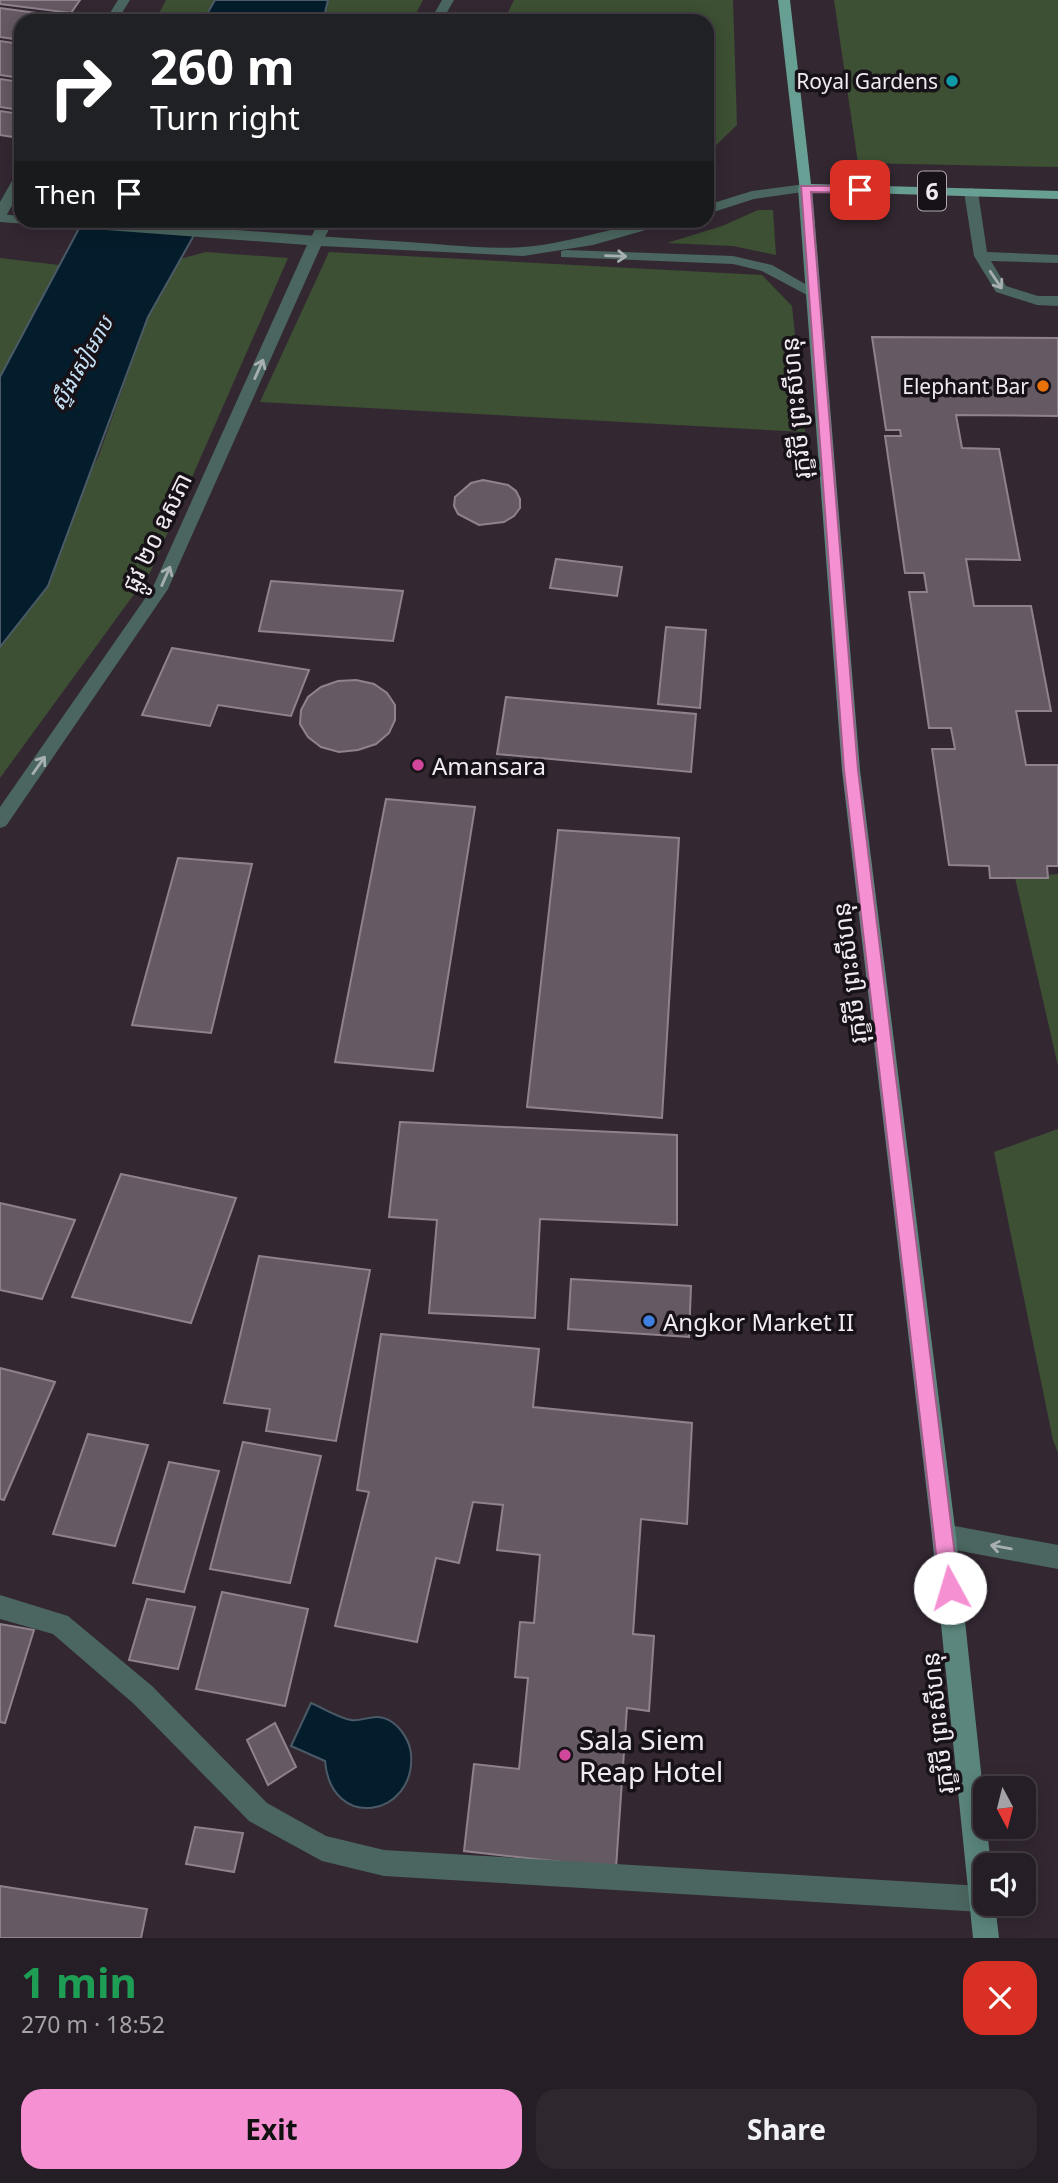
<!DOCTYPE html>
<meta charset="utf-8">
<style>
:root{--surface:#261e26;--page:#2e272e;--text:#f1f3f6;--muted:#a4a2a7;--line:#423c43;--accent:#f591d3}
body{margin:0;font-family:"Noto Sans","Noto Sans Khmer",sans-serif;background:var(--page);color:var(--text);height:100vh;display:flex;flex-direction:column;font-size:26px;white-space:nowrap}
*{box-sizing:border-box;margin:0}
p{font-size:23px;color:var(--muted)}
.icon{flex:none;width:38px;height:38px;fill:none;stroke:currentColor;stroke-width:2;stroke-linecap:round;stroke-linejoin:round}
.map{position:relative;height:1938px;overflow:hidden}
.panel{display:flex;flex-direction:column;background:var(--surface);flex:1}
.panel>*{flex:none}
.hud{position:absolute;left:14px;top:14px;width:700px;height:214px;border-radius:21px;box-shadow:0 4px 18px #0003,0 0 0 2px var(--line);background:#202124;color:#fff;overflow:hidden}
.needle{width:46px;rotate:173deg}
.controls{position:absolute;left:973px;top:1776px;display:grid;gap:14px}
.controls a{display:grid;place-items:center;width:63px;height:63px;border-radius:14px;background:var(--surface);box-shadow:0 4px 18px #0003,0 0 0 2px var(--line);font-size:35px}
.pin{position:absolute;display:grid;place-items:center;width:60px;height:60px;color:#fff;margin:-30px;border-radius:14px;box-shadow:0 4px 10px #0006}
.me{position:absolute;width:77px;margin:-38px;rotate:354deg;stroke-linejoin:round;filter:drop-shadow(0 0 5px #0008)}
.turn{display:flex;align-items:center;gap:24px;height:147px;padding:0 21px;font-size:32px}
.turn .icon{width:91px;height:91px;stroke-width:2.5}
.turn b{display:block;font-size:49px;line-height:60px}
.then{display:flex;align-items:center;height:66px;padding:0 21px;background:#0003;gap:14px;font-size:26px}
.round{display:grid;place-items:center;flex:none;width:74px;height:74px;border-radius:21px;background:var(--page)}
.head{display:flex;align-items:center;justify-content:space-between;height:119px;padding:0 21px}
h1{font-size:42px;font-weight:700;line-height:52px;color:#1e9e55}
.primary-button{display:flex;gap:14px;margin-top:auto;padding:14px 21px}
.primary-button a{flex:1;height:80px;border-radius:21px;background:var(--accent);color:#111;font-size:28px;font-weight:700;line-height:80px;text-align:center}
.primary-button a+a{background:var(--page);color:var(--text)}
.map>svg:first-child{display:block}
.green{fill:#3d5033}
.water{fill:#041d2c;stroke:#4b5a67;stroke-width:2}
.building{fill:#655964;stroke:#8f828e;stroke-width:2}
.lines{fill:none;stroke-linecap:round;stroke-linejoin:round}
.service{fill:#4b6660;fill-rule:evenodd}
.minor{fill:#4b6660;fill-rule:evenodd}
.tertiary{fill:#4b6660;fill-rule:evenodd}
.secondary{fill:#5b867e;fill-rule:evenodd}
.primary{fill:#679f94;fill-rule:evenodd}
.oneway{stroke:#a7afb0}
.route{fill:#f591d3;stroke:#9f5e89;stroke-width:2}
.culture-dot{fill:#0f9aa8;stroke:#171217;stroke-width:2.5}
.food-dot{fill:#e8710a;stroke:#171217;stroke-width:2.5}
.hotel-dot{fill:#d1479c;stroke:#171217;stroke-width:2.5}
.shop-dot{fill:#3f7fe0;stroke:#171217;stroke-width:2.5}
.labels{text-anchor:middle;dominant-baseline:central;stroke-width:7;stroke-linejoin:round;paint-order:stroke}
.far-poi-label{font-size:21px;fill:#f2eaf1;stroke:#171217;text-anchor:end}
.far-water-label{font-size:21px;font-style:italic;fill:#c6e1f6;stroke:#171217}
.shield{fill:#171217;stroke:#b0a9b0;stroke-width:2}
.shield-label{font-size:23px;font-weight:bold;fill:#f2eaf1}
.street-label{font-size:24px;fill:#f2eaf1;stroke:#171217}
.poi-label{font-size:24px;fill:#f2eaf1;stroke:#171217;text-anchor:start}
.near-poi-label{font-size:28px;fill:#f2eaf1;stroke:#171217;text-anchor:start}
</style>
<div class="map">
<svg width="1058" height="1938" viewBox="0 0 1058 1938">
<rect width="100%" height="100%" fill="#332832"/>
<g class="green">
<polygon points="166,0 215,0 203,21 155,21"/>
<polygon points="328,0 423,0 412,21 323,21"/>
<polygon points="514,0 733,0 737,125 707,154 707,21 504,21"/>
<polygon points="834,0 1058,0 1058,167 858,163"/>
<polygon points="758,210 773,210 776,255 733,246 667,243 722,226"/>
<polygon points="206,252 288,258 151,571 0,778 0,647 12,631 99,455 148,317 180,259"/>
<polygon points="329,252 762,275 792,306 805,432 260,402"/>
<polygon points="0,258 59,265 0,377"/>
<polygon points="1058,874 1058,1066 1015,878"/>
<polygon points="1058,1129 1058,1453 1053,1440 994,1152"/>
</g>
<g class="water">
<polygon points="215,0 328,0 323,21 203,21"/>
<polygon points="83,221 202,221 148,317 48,586 0,647 0,377"/>
<path d="M311 1703C323 1708 338 1718 351 1720 365 1722 375 1711 392 1722 402 1729 410 1742 411 1754 416 1817 331 1832 325 1761L291 1746Z"/>
</g>
<g class="building">
<polygon points="0,0 80,0 71,13 0,4"/>
<polygon points="0,8 59,16 56,21 21,21 21,40 0,37"/>
<polygon points="0,41 21,44 21,78 0,75"/>
<polygon points="0,79 21,82 21,97 13,109 0,107"/>
<polygon points="0,111 21,114 20,138 0,135"/>
<polygon points="872,337 1058,338 1058,416 956,415 962,448 999,449 1020,560 966,559 974,606 1031,606 1051,711 1016,711 1026,765 1058,765 1058,866 1047,866 1048,878 990,878 989,866 949,865 932,749 955,749 951,728 929,728 909,592 927,592 924,573 905,573 885,436 901,436 900,430 886,430"/>
<polygon points="483,480 508,485 516,491 520,499 520,508 514,516 504,522 479,525 458,514 454,506 455,497 471,483"/>
<polygon points="556,559 622,567 617,596 550,588"/>
<polygon points="271,581 403,591 393,641 259,631"/>
<polygon points="666,627 706,630 700,708 658,704"/>
<polygon points="172,648 309,670 291,716 218,705 210,726 142,715"/>
<polygon points="356,680 374,684 387,693 395,705 395,720 389,733 376,744 358,750 339,752 321,747 308,737 300,724 301,710 308,697 321,687 338,681"/>
<polygon points="506,697 696,714 691,772 497,754"/>
<polygon points="386,799 475,807 433,1071 335,1062"/>
<polygon points="558,830 679,838 662,1118 527,1107"/>
<polygon points="178,858 252,864 211,1033 132,1025"/>
<polygon points="400,1122 677,1135 677,1225 540,1219 535,1318 429,1313 437,1220 389,1217"/>
<polygon points="121,1174 236,1198 191,1323 72,1297"/>
<polygon points="0,1203 75,1220 42,1299 0,1290"/>
<polygon points="259,1256 370,1270 336,1441 266,1431 270,1409 224,1403"/>
<polygon points="571,1279 691,1286 689,1337 568,1329"/>
<polygon points="381,1334 539,1349 533,1407 692,1423 687,1524 641,1519 633,1634 654,1636 649,1711 627,1708 616,1868 464,1851 474,1764 519,1769 528,1678 515,1677 520,1622 534,1623 540,1555 497,1550 503,1505 473,1502 459,1563 436,1558 417,1642 335,1626 369,1492 357,1490"/>
<polygon points="0,1368 55,1382 4,1500 0,1499"/>
<polygon points="88,1434 148,1445 115,1546 53,1534"/>
<polygon points="243,1442 321,1456 290,1583 210,1569"/>
<polygon points="169,1462 219,1471 184,1592 133,1583"/>
<polygon points="222,1592 308,1609 285,1706 196,1689"/>
<polygon points="147,1599 195,1607 178,1669 129,1660"/>
<polygon points="0,1624 34,1630 5,1723 0,1722"/>
<polygon points="275,1723 296,1767 268,1785 247,1740"/>
<polygon points="195,1827 243,1833 234,1872 186,1864"/>
<polygon points="0,1886 147,1909 141,1938 0,1938"/>
</g>
<g class="lines">
<g class="service">
<polygon points="442,0 454,0 442,21 430,21"/>
<polygon points="971,188 978,192 987,252 1058,255 1058,263 991,261 1006,286 1038,296 1058,296 1058,306 1037,305 996,292 974,256 964,192"/>
<polygon points="320,220 334,220 321,244 311,244 309,241"/>
<polygon points="944,1524 1058,1545 1058,1569 944,1548 936,1544 932,1536 936,1528"/>
</g>
<g class="minor">
<polygon points="118,0 130,0 117,21 105,21"/>
<polygon points="21,173 21,189 5,218 0,219 0,202 16,174"/>
<polygon points="0,1595 68,1616 152,1686 267,1803 326,1836 384,1850 981,1886 985,1888 985,1904 992,1904 990,1908 981,1912 384,1876 322,1861 249,1821 134,1704 53,1634 0,1619"/>
</g>
<g class="tertiary">
<polygon points="805,184 810,185 810,191 754,199 707,214 707,205 752,191"/>
<path d="M0 214 21 216V220C145 220 268 234 392 241 432 243 485 250 524 247 577 243 628 220 681 220L593 245 523 256 321 246 168 589 6 826 0 828V807L153 587 307 245 0 222Z"/>
<polygon points="566,250 733,256 772,265 819,292 817,295 807,295 762,271 733,264 561,257 561,251"/>
</g>
<polygon class="secondary" points="805,184 812,188 860,770 956,1536 991,1866 985,1866 985,1904 995,1904 999,1938 973,1938 932,1536 842,770 798,188"/>
<polygon class="primary" points="778,0 790,0 811,184 1058,191 1058,199 800,191"/>
</g>
<defs><path id="oneway-shaft" d="M-6 0H5M1.5-3L5.5 0L1.5 3" fill="none" stroke-width="1.6" stroke-linecap="round" stroke-linejoin="round" transform="scale(1.75)"/></defs>
<g class="oneway">
<use href="#oneway-shaft" transform="translate(616 256) rotate(2)"/>
<use href="#oneway-shaft" transform="translate(996 280) rotate(56)"/>
<use href="#oneway-shaft" transform="translate(259 369) rotate(-66)"/>
<use href="#oneway-shaft" transform="translate(166 576) rotate(-66)"/>
<use href="#oneway-shaft" transform="translate(39 765) rotate(-55)"/>
<use href="#oneway-shaft" transform="translate(1001 1547) rotate(-170)"/>
</g>
<polygon class="route" points="801,186 860,186 866,190 860,193 811,192 858,770 959,1588 956,1595 950,1598 943,1595 940,1588 844,770"/>
<circle class="culture-dot" cx="952" cy="81" r="7"/>
<circle class="food-dot" cx="1043" cy="386" r="7"/>
<g class="hotel-dot">
<circle cx="418" cy="765" r="7"/>
<circle cx="565" cy="1755" r="7"/>
</g>
<circle class="shop-dot" cx="649" cy="1321" r="7"/>
<g class="labels">
<g class="far-poi-label">
<text x="938" y="81">Royal Gardens</text>
<text x="1029" y="386">Elephant Bar</text>
</g>
<g class="far-water-label">
<text transform="translate(81 363) rotate(-60)">ស្ទឹងសៀមរាប</text>
</g>
<rect class="shield" x="918" y="171.5" width="28" height="39" rx="5"/>
<g class="shield-label">
<text x="932" y="191">6</text>
</g>
<g class="street-label">
<text transform="translate(795 408) rotate(-95)">រុក្ខវិថី ព្រះសីហនុ</text>
<text transform="translate(156 532) rotate(-64)">ផ្លូវ ២០ ឧសភា</text>
<text transform="translate(849 973) rotate(-97)">រុក្ខវិថី ព្រះសីហនុ</text>
<text transform="translate(937 1723) rotate(-96)">រុក្ខវិថី ព្រះសីហនុ</text>
</g>
<g class="poi-label">
<text x="432" y="765">Amansara</text>
<text x="663" y="1321">Angkor Market II</text>
</g>
<g class="near-poi-label">
<text x="579" y="1739">Sala Siem<tspan x="579" dy="32">Reap Hotel</tspan></text>
</g>
</g>
</svg>
<div class="controls">
<a><svg class="needle" viewBox="-14 -14 28 28"><path d="M0-13l5 13h-10z" fill="#e53935"/><path d="M0 13l5-13h-10z" fill="#a4a2a7"/></svg></a>
<a><svg class="icon" aria-label="sound" viewBox="0 0 24 24"><path d="M4 9h4l5-4v14l-5-4H4zM17 9q2 3 0 6"/></svg></a>
</div>
<div class="pin" style="left:860px;top:190px;background:#d93025"><svg class="icon" aria-label="arrive" viewBox="0 0 24 24"><path d="M6 21V4h12l-3 4 3 4H6"/></svg></div>
<svg class="me" style="left:950px;top:1588px" viewBox="-20 -20 40 40"><circle r="19" fill="#fff"/><path d="M0-13L10 11 0 6-10 11z" fill="#f591d3"/></svg>
<div class="hud">
<div class="turn"><svg class="icon" aria-label="right" viewBox="0 0 24 24"><path d="M7 20v-9h11M14 6l5 5-5 5"/></svg><div><b>260 m</b>Turn right</div></div>
<div class="then">Then<svg class="icon" aria-label="arrive" viewBox="0 0 24 24"><path d="M6 21V4h12l-3 4 3 4H6"/></svg></div>
</div>
</div>
<section class="panel">
<div class="head"><div><h1>1 min</h1><p>270 m · 18:52</p></div><a class="round" style="background:#d93025;color:#fff"><svg class="icon" aria-label="close" viewBox="0 0 24 24"><path d="M6 6l12 12M18 6L6 18"/></svg></a></div>
<div class="primary-button"><a>Exit</a><a>Share</a></div>
</section>
